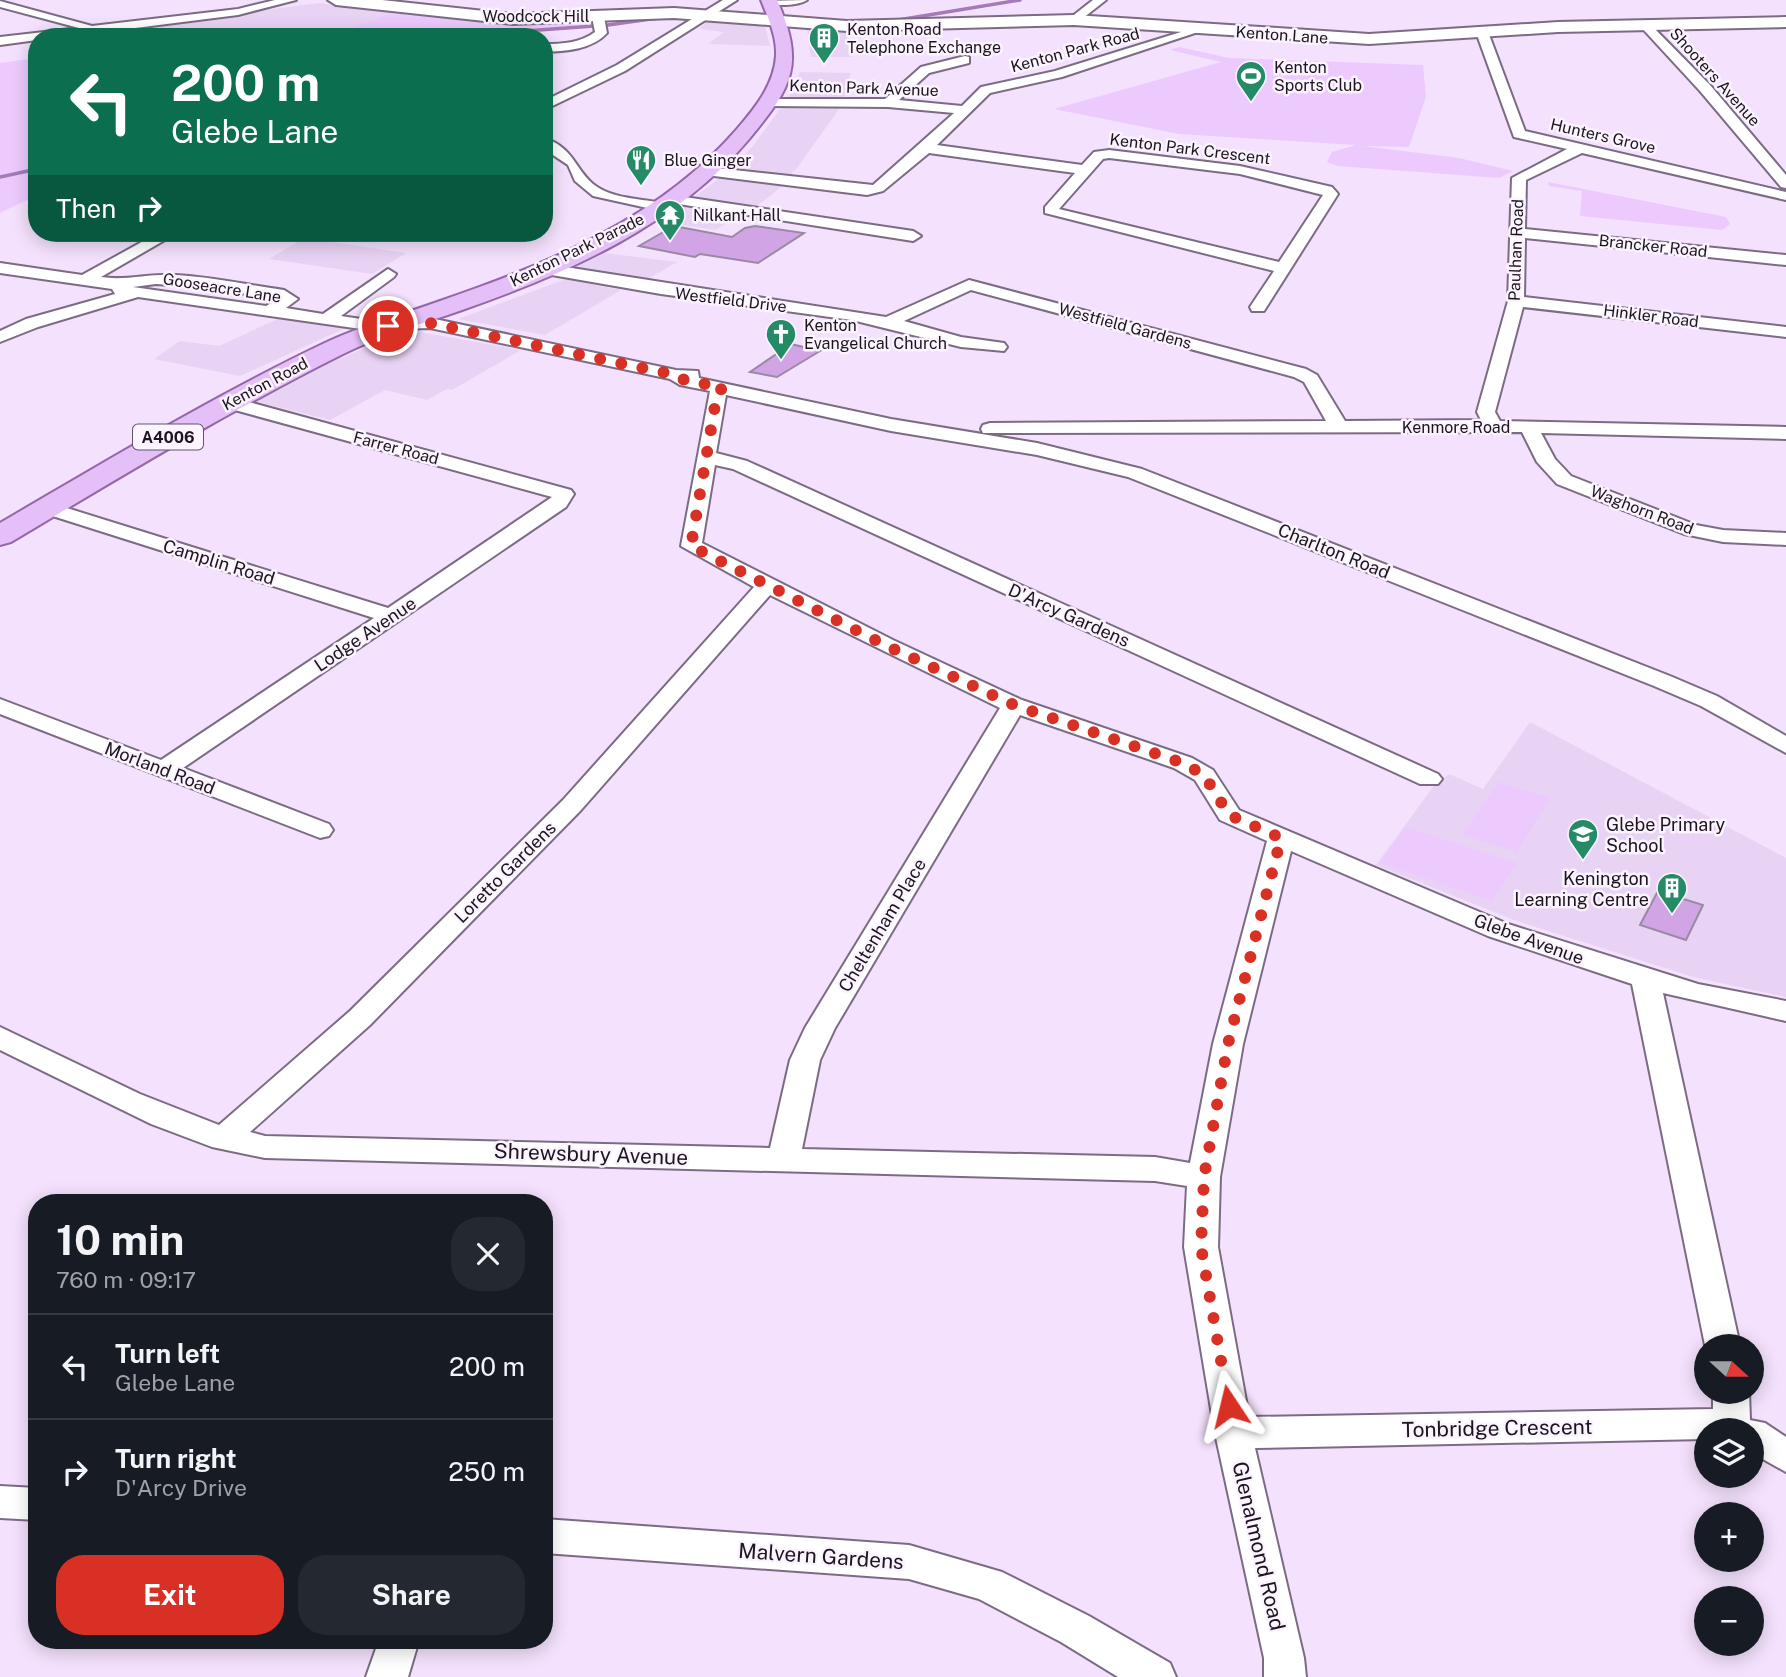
<!DOCTYPE html>
<meta charset="utf-8">
<style>
:root{--surface:#171b24;--page:#242831;--text:#f1f3f6;--muted:#9ea1a6;--line:#363941;--accent:#d93025}
body{margin:0;font-family:"Public Sans",sans-serif;background:var(--page);color:var(--text);height:100vh;display:flex;flex-direction:column;font-size:26px;white-space:nowrap}
*{box-sizing:border-box;margin:0}
p{font-size:23px;color:var(--muted)}
.icon{flex:none;width:38px;height:38px;fill:none;stroke:currentColor;stroke-width:2;stroke-linecap:round;stroke-linejoin:round}
.map{position:relative;flex:1;overflow:hidden}
.drawer{position:absolute;left:28px;top:1194px;width:525px;height:455px;display:flex;flex-direction:column;background:var(--surface);border-radius:28px;box-shadow:0 4px 18px #0003}
.drawer>*{flex:none}
.hud{position:absolute;left:28px;top:28px;width:525px;height:214px;border-radius:28px;box-shadow:0 4px 18px #0003;background:#0b6e4f;color:#fff;overflow:hidden}
.needle{width:46px;rotate:111deg}
.controls{position:absolute;left:1694px;top:1334px;display:grid;gap:14px}
.controls a{display:grid;place-items:center;width:70px;height:70px;border-radius:50%;background:var(--surface);box-shadow:0 4px 18px #0003;font-size:35px}
.pin{position:absolute;display:grid;place-items:center;width:60px;height:60px;color:#fff;margin:-30px;border:4px solid #fff;border-radius:50%;box-shadow:0 2px 7px #0007}
.me{position:absolute;width:77px;margin:-38px;rotate:350deg;stroke-linejoin:round;filter:drop-shadow(0 0 5px #0008)}
.turn{display:flex;align-items:center;gap:24px;height:147px;padding:0 28px;font-size:32px}
.turn .icon{width:91px;height:91px;stroke-width:2.5}
.turn b{display:block;font-size:49px;line-height:60px}
.then{display:flex;align-items:center;height:66px;padding:0 28px;background:#0003;gap:14px;font-size:26px}
.round{display:grid;place-items:center;flex:none;width:74px;height:74px;border-radius:28px;background:var(--page)}
.overview{display:flex;align-items:center;justify-content:space-between;height:119px;padding:0 28px}
h1{font-size:42px;font-weight:700;line-height:52px}
.button{display:flex;gap:14px;margin-top:auto;padding:14px 28px}
.button a{flex:1;height:80px;border-radius:28px;background:var(--accent);color:#fff;font-size:28px;font-weight:700;line-height:80px;text-align:center}
.button a+a{background:var(--page);color:var(--text)}
ul{padding:0;list-style:none}
li{display:flex;align-items:center;gap:21px;height:105px;padding:0 28px;border-top:2px solid var(--line)}
li div{flex:1}
li b{display:block;font-size:26px}
li em{font-style:normal}
.map>svg:first-child{display:block}
.built{fill:#e9d3f5}
.green{fill:#eccafd}
.lines{fill:none;stroke-linecap:round;stroke-linejoin:round}
.stream{stroke:#a47ab8;stroke-width:3.5}
.building{fill:#d0a4e5;stroke:#9a89a2;stroke-width:2}
.street-casing{stroke:#7b6b83;stroke-width:4}
.secondary-casing{stroke:#7b6b83;stroke-width:4}
.primary-casing{stroke:#9468a8;stroke-width:4}
.street{fill:#fff;fill-rule:evenodd}
.secondary{fill:#fff;fill-rule:evenodd}
.primary{fill:#e5bff7;fill-rule:evenodd}
.route{stroke:#d93025;stroke-width:12;stroke-dasharray:0 21.6}
.labels{text-anchor:middle;dominant-baseline:central;stroke-width:5;stroke-linejoin:round;paint-order:stroke}
.far-street-label{font-size:16px;fill:#1c151f;stroke:#fbf3fe}
.far-poi-label{font-size:16px;fill:#1c151f;stroke:#fbf3fe;text-anchor:start}
.shield{fill:#fbf3fe;stroke:#5f5862;stroke-width:2}
.shield-label{font-size:16px;font-weight:bold;fill:#1c151f}
.street-label{font-size:18px;fill:#1c151f;stroke:#fbf3fe}
.poi-label{font-size:18px;fill:#1c151f;stroke:#fbf3fe;text-anchor:start}
.near-street-label{font-size:21px;fill:#1c151f;stroke:#fbf3fe}
</style>
<div class="map">
<svg width="1786" height="1677" viewBox="0 0 1786 1677">
<rect width="100%" height="100%" fill="#f4e1fd"/>
<g class="built">
<polygon points="319,3 390,13 349,29 298,37 111,37 106,31"/>
<polygon points="707,22 765,26 770,46 708,44 724,32 699,29"/>
<polygon points="807,29 847,29 851,57 811,57"/>
<polygon points="800,72 851,73 843,99 788,99"/>
<polygon points="783,105 842,105 797,168 787,178 729,170 752,147"/>
<polygon points="721,177 782,186 756,207 693,198"/>
<polygon points="684,205 740,214 716,230 661,222"/>
<polygon points="304,238 406,253 372,274 269,259"/>
<polygon points="605,253 677,262 641,283 572,269"/>
<polygon points="566,279 621,290 545,335 458,319"/>
<polygon points="284,316 350,326 240,376 154,359 180,341 219,346"/>
<polygon points="409,330 521,350 452,390 447,389 427,400 385,390 330,420 254,401 334,361"/>
<polygon points="1530,722 1786,858 1786,997 1693,977 1514,920 1376,865 1433,787 1449,774 1483,789"/>
</g>
<g class="green">
<path d="M390 13 511 22 657 16C538 33 418 37 298 37L349 29Z"/>
<polygon points="1179,47 1229,58 1423,65 1426,97 1409,147 1363,146 1459,158 1513,171 1499,178 1338,166 1327,162 1332,152 1356,145 1179,134 1054,109 1221,62 1170,50"/>
<polygon points="37,58 37,195 0,213 0,63"/>
<polygon points="1548,182 1726,217 1730,224 1722,230 1580,216 1582,191 1549,186"/>
<polygon points="1498,782 1551,798 1517,852 1462,835"/>
<polygon points="1406,827 1517,863 1492,901 1380,863"/>
</g>
<g class="lines">
<g class="stream">
<polyline points="898,20 1020,0"/>
<polyline points="441,37 608,25 658,18"/>
<polyline points="0,177 37,169"/>
</g>
</g>
<g class="building">
<polygon points="674,226 732,237 745,228 755,226 804,233 758,263 700,254 695,257 639,246"/>
<polygon points="791,344 820,351 777,377 750,372"/>
<polygon points="1658,891 1703,905 1686,940 1640,925"/>
</g>
<g class="lines">
<g class="street-casing">
<g id="street">
<polygon points="275,0 296,0 238,15 64,37 37,37 37,40 0,45 0,37 79,28 0,7 0,1 92,26 238,9"/>
<polygon points="723,0 737,0 625,71 544,110 544,101 617,65"/>
<path d="M807 0C797 6 774 7 764 1Z"/>
<polygon points="1093,0 1106,0 1078,22 1070,22 1070,18"/>
<path d="M598 14 604 17 607 33C591 50 566 51 544 52V44C562 44 580 43 595 32L592 17Z"/>
<polygon points="1641,23 1649,23 1710,85 1786,175 1786,188 1781,187 1700,91 1641,27"/>
<path d="M1197 27 1207 29 1062 77 990 93 937 145 1082 165 1094 152 1109 150 1240 166 1332 187 1338 194 1264 311H1252L1250 307 1274 271 1045 213V207L1075 173 929 153 883 191 867 195 706 175 699 171 706 167 873 185 954 113 888 107 768 106 762 102 763 99H885L921 67 965 56 969 57V63L929 73 899 100 962 106 981 87 1055 71ZM1109 158 1240 174 1323 195 1279 262 1059 209 1103 159Z"/>
<polygon points="1482,28 1488,32 1525,131 1786,192 1786,200 1582,153 1526,180 1525,229 1786,255 1786,265 1525,238 1524,297 1786,327 1786,337 1523,307 1495,412 1500,421 1786,427 1786,439 1541,433 1555,459 1571,476 1696,525 1723,530 1786,533 1786,545 1723,542 1684,534 1557,484 1537,462 1522,432 983,433 981,429 983,425 990,423 1326,421 1304,382 1294,377 971,290 904,321 961,337 1004,343 1007,347 1004,351 961,347 852,320 661,294 546,274 538,269 546,264 886,317 969,280 1306,369 1317,375 1345,421 1481,420 1477,412 1508,301 1512,178 1567,149 1514,137 1476,32"/>
<path d="M544 138C573 147 575 169 593 184 613 200 642 198 666 204L668 207 661 211 593 196 575 181 568 165 544 149Z"/>
<polygon points="671,195 913,231 921,236 913,241 666,202 664,199"/>
<path d="M158 233H177L101 277C126 281 150 273 176 275 212 277 248 285 284 290L298 299 286 308 323 314 388 269 396 274 394 277 341 316 368 320 430 318 676 370 698 371 699 378 891 419 1037 443 1142 469 1670 676 1717 696 1786 736V753L1701 706 1654 686 1128 477 1037 455 891 431 726 395 716 453 747 461 1438 774 1442 779 1438 784H1420L733 469 715 465 702 543 893 640 1022 700 1192 758 1213 770 1239 810 1508 924 1698 984 1786 1001V1021L1663 993 1740 1346H1706V1350L1632 984 1488 936 1291 851 1243 1044 1220 1177 1218 1247 1249 1417 1713 1409V1391H1749L1750 1420 1765 1423 1786 1437V1472L1752 1453V1430H1706V1439L1255 1448 1304 1658 1306 1677H1264V1658L1215 1433 1184 1247 1187 1186 1155 1181 265 1158 212 1147 151 1124 0 1050V1027L140 1094 219 1125 350 1011 563 800 754 587 681 546 710 391 680 385 670 379 430 328 368 330 138 297 38 327 0 342V331L26 319 115 294 112 289 0 273V263L82 275ZM156 284 201 287 278 299 266 306 133 287ZM770 595 1000 708 805 1028 790 1060 770 1148 265 1136 250 1132 370 1025 581 810ZM1020 715 1174 768 1195 780 1220 820 1267 841 1213 1044 1190 1163 1155 1157 802 1149 820 1060 835 1028Z"/>
<polygon points="227,396 571,490 574,494 566,507 183,768 329,824 333,830 329,836 320,838 0,714 0,699 161,760 374,618 40,512 37,508 47,502 54,504 388,608 552,497 220,406 218,402"/>
<polygon points="0,1486 37,1488 37,1520 0,1518"/>
<polygon points="544,1519 909,1545 1002,1572 1089,1616 1170,1663 1176,1677 1118,1677 1061,1642 979,1599 909,1579 544,1553"/>
<polygon points="379,1640 419,1640 408,1677 366,1677"/>
</g>
</g>
<g class="secondary-casing">
<polygon id="secondary" points="328,0 382,0 512,14 674,8 847,21 1074,15 1369,34 1558,22 1786,17 1786,27 1558,32 1369,44 1074,25 847,31 674,18 512,24 336,5"/>
</g>
<g class="primary-casing">
<path id="primary" d="M761 0H777C805 64 793 86 750 138 676 226 568 273 462 310 422 324 381 335 343 354 229 411 120 477 11 542L0 545V523C108 460 215 395 329 341 366 324 405 314 443 300 551 263 661 217 737 129 755 108 774 85 776 56 777 36 768 18 761 0Z"/>
</g>
<use href="#street" class="street"/>
<use href="#secondary" class="secondary"/>
<use href="#primary" class="primary"/>
</g>
<g class="lines">
<polyline class="route" points="388,326 430,323 676,375 686,381 723,387 717,394 691,546 885,645 1014,705 1183,763 1204,775 1229,815 1281,838 1228,1044 1204,1177 1201,1247 1229,1406"/>
</g>
<defs>
<g id="building-pin" transform="scale(1.575)"><path d="M0 17L-7.5 6A9.5 9.5 0 1 1 7.5 6Z" fill="#248b66" stroke="#fbf3fe"/><path d="M-4-6H4V6H1V3H-1V6H-4ZM-2.5-4.3h1.7v1.8h-1.7ZM.8-4.3h1.7v1.8H.8ZM-2.5-1h1.7V.8h-1.7ZM.8-1h1.7V.8H.8Z" fill="#fff"/></g>
<g id="stadium-pin" transform="scale(1.575)"><path d="M0 17L-7.5 6A9.5 9.5 0 1 1 7.5 6Z" fill="#248b66" stroke="#fbf3fe"/><path d="M0-5a6.5 5 0 1 0 0 10a6.5 5 0 1 0 0-10ZM-3.5-1.8h7v3.6h-7Z" fill="#fff"/></g>
<g id="restaurant-pin" transform="scale(1.575)"><path d="M0 17L-7.5 6A9.5 9.5 0 1 1 7.5 6Z" fill="#248b66" stroke="#fbf3fe"/><path d="M-5-6h1v4h1v-4h1v4h1v-4h1v5L-1.5 .5V6h-2V.5L-5-1ZM5-6V6H3V1.5H1.5Q1.5-4 5-6Z" fill="#fff"/></g>
<g id="temple-pin" transform="scale(1.575)"><path d="M0 17L-7.5 6A9.5 9.5 0 1 1 7.5 6Z" fill="#248b66" stroke="#fbf3fe"/><path d="M0-6L5-2H3V0L6.5 2.5H4V6H1.5V3h-3V6H-4V2.5H-6.5L-3 0V-2H-5Z" fill="#fff"/></g>
<g id="church-pin" transform="scale(1.575)"><path d="M0 17L-7.5 6A9.5 9.5 0 1 1 7.5 6Z" fill="#248b66" stroke="#fbf3fe"/><path d="M-1.2-6h2.4v3.5h3.3v2.4h-3.3V6h-2.4V-.1h-3.3v-2.4h3.3Z" fill="#fff"/></g>
<g id="school-pin" transform="scale(1.575)"><path d="M0 17L-7.5 6A9.5 9.5 0 1 1 7.5 6Z" fill="#248b66" stroke="#fbf3fe"/><path d="M0-5L7-2L0 1L-7-2ZM-4 1L0 2.5L4 1V4Q0 6-4 4Z" fill="#fff"/></g>
</defs>
<g fill-rule="evenodd">
<use href="#building-pin" x="824" y="38"/>
<use href="#stadium-pin" x="1251" y="76"/>
<use href="#restaurant-pin" x="641" y="160"/>
<use href="#temple-pin" x="670" y="215"/>
<use href="#church-pin" x="781" y="334"/>
<use href="#school-pin" x="1583" y="834"/>
<use href="#building-pin" x="1672" y="888"/>
</g>
<g class="labels">
<g class="far-street-label">
<text x="536" y="16">Woodcock Hill</text>
<text transform="translate(1282 35) rotate(4)">Kenton Lane</text>
<text transform="translate(1075 50) rotate(-15)">Kenton Park Road</text>
<text transform="translate(1715 77) rotate(48)">Shooters Avenue</text>
<text transform="translate(864 88) rotate(2)">Kenton Park Avenue</text>
<text transform="translate(1603 136) rotate(13)">Hunters Grove</text>
<text transform="translate(1190 149) rotate(7)">Kenton Park Crescent</text>
<text transform="translate(1653 246) rotate(6)">Brancker Road</text>
<text transform="translate(577 250) rotate(-26)">Kenton Park Parade</text>
<text transform="translate(1516 250) rotate(-88)">Paulhan Road</text>
<text transform="translate(222 288) rotate(9)">Gooseacre Lane</text>
<text transform="translate(731 300) rotate(7)">Westfield Drive</text>
<text transform="translate(1651 316) rotate(7)">Hinkler Road</text>
<text transform="translate(1125 326) rotate(15)">Westfield Gardens</text>
<text transform="translate(265 384) rotate(-28)">Kenton Road</text>
<text x="1456" y="427">Kenmore Road</text>
<text transform="translate(396 448) rotate(15)">Farrer Road</text>
<text transform="translate(1642 510) rotate(21)">Waghorn Road</text>
</g>
<g class="far-poi-label">
<text x="847" y="29">Kenton Road<tspan x="847" dy="18">Telephone Exchange</tspan></text>
<text x="1274" y="67">Kenton<tspan x="1274" dy="18">Sports Club</tspan></text>
<text x="664" y="160">Blue Ginger</text>
<text x="693" y="215">Nilkant Hall</text>
<text x="804" y="325">Kenton<tspan x="804" dy="18">Evangelical Church</tspan></text>
</g>
<rect class="shield" x="133" y="424.5" width="70" height="25" rx="5"/>
<g class="shield-label">
<text x="168" y="437">A4006</text>
</g>
<g class="street-label">
<text transform="translate(1334 551) rotate(22)">Charlton Road</text>
<text transform="translate(219 562) rotate(17)">Camplin Road</text>
<text transform="translate(1069 615) rotate(24)">D'Arcy Gardens</text>
<text transform="translate(365 634) rotate(-34)">Lodge Avenue</text>
<text transform="translate(160 768) rotate(21)">Morland Road</text>
<text transform="translate(505 872) rotate(-45)">Loretto Gardens</text>
<text transform="translate(882 925) rotate(-59)">Cheltenham Place</text>
<text transform="translate(1529 939) rotate(20)">Glebe Avenue</text>
</g>
<g class="poi-label">
<text x="1606" y="824">Glebe Primary<tspan x="1606" dy="21">School</tspan></text>
<text x="1649" y="878" text-anchor="end">Kenington<tspan x="1649" dy="21">Learning Centre</tspan></text>
</g>
<g class="near-street-label">
<text transform="translate(591 1154) rotate(2)">Shrewsbury Avenue</text>
<text transform="translate(1497 1428) rotate(-1)">Tonbridge Crescent</text>
<text transform="translate(1259 1546) rotate(77)">Glenalmond Road</text>
<text transform="translate(821 1556) rotate(4)">Malvern Gardens</text>
</g>
</g>
</svg>
<div class="controls">
<a><svg class="needle" viewBox="-14 -14 28 28"><path d="M0-13l5 13h-10z" fill="#e53935"/><path d="M0 13l5-13h-10z" fill="#9ea1a6"/></svg></a>
<a><svg class="icon" aria-label="layers" viewBox="0 0 24 24"><path d="M12 4l9 5-9 5-9-5zM3 14l9 5 9-5"/></svg></a>
<a>+</a>
<a>−</a>
</div>
<div class="pin" style="left:388px;top:326px;background:#d93025"><svg class="icon" aria-label="arrive" viewBox="0 0 24 24"><path d="M6 21V4h12l-3 4 3 4H6"/></svg></div>
<svg class="me" style="left:1229px;top:1406px" viewBox="-20 -20 40 40"><path d="M0-17L14 15 0 8-14 15z" fill="#d93025" stroke="#fff" stroke-width="4"/></svg>
<div class="hud">
<div class="turn"><svg class="icon" aria-label="left" viewBox="0 0 24 24"><path d="M17 20v-9H6M10 6l-5 5 5 5"/></svg><div><b>200 m</b>Glebe Lane</div></div>
<div class="then">Then<svg class="icon" aria-label="right" viewBox="0 0 24 24"><path d="M7 20v-9h11M14 6l5 5-5 5"/></svg></div>
</div>
<section class="drawer">
<div class="overview"><div><h1>10 min</h1><p>760 m · 09:17</p></div><a class="round"><svg class="icon" aria-label="close" viewBox="0 0 24 24"><path d="M6 6l12 12M18 6L6 18"/></svg></a></div>
<ul>
<li><svg class="icon" aria-label="left" viewBox="0 0 24 24"><path d="M17 20v-9H6M10 6l-5 5 5 5"/></svg><div><b>Turn left</b><p>Glebe Lane</p></div><em>200 m</em></li>
<li><svg class="icon" aria-label="right" viewBox="0 0 24 24"><path d="M7 20v-9h11M14 6l5 5-5 5"/></svg><div><b>Turn right</b><p>D'Arcy Drive</p></div><em>250 m</em></li>
</ul>
<div class="button"><a>Exit</a><a>Share</a></div>
</section>
</div>
